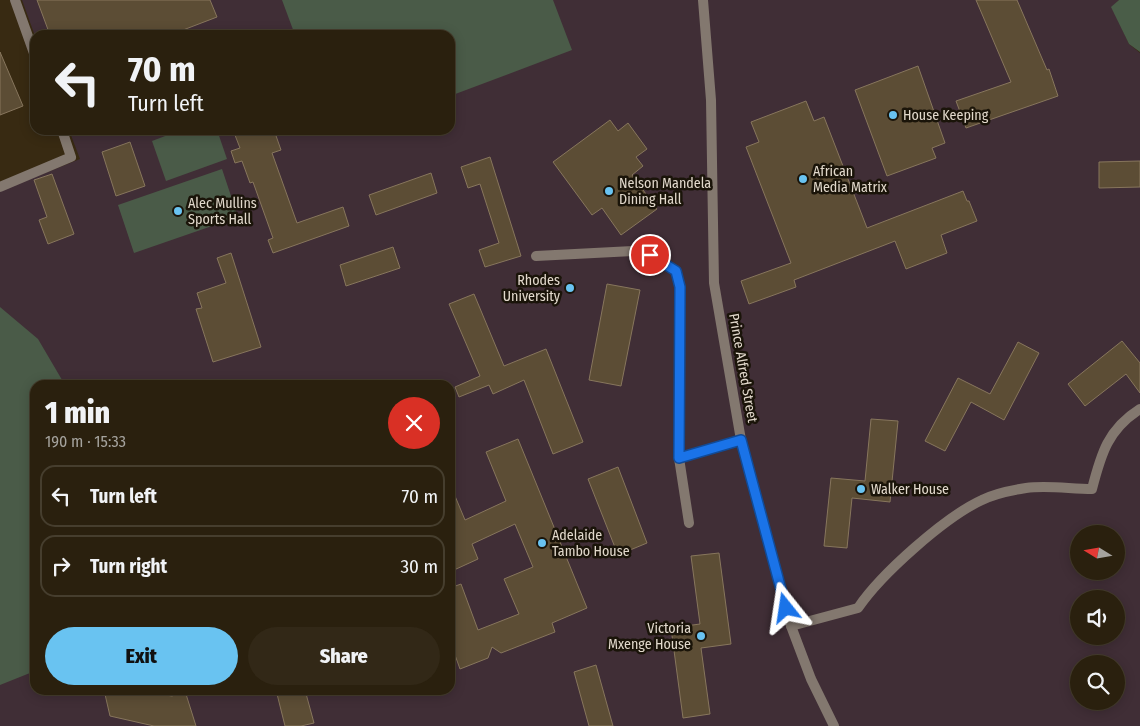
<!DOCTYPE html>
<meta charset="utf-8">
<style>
:root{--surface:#2a200e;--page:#322817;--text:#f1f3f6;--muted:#a5a39e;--line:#463e2e;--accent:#69c3f1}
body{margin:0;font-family:"Fira Sans Condensed",sans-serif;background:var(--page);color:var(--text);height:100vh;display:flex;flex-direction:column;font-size:19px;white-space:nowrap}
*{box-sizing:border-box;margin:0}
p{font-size:16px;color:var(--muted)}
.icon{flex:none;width:28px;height:28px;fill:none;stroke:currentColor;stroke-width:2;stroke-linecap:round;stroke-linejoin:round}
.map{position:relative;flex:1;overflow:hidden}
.panel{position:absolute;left:30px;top:380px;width:425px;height:315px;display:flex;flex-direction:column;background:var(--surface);border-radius:15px;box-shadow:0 2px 12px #0003,0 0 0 1px var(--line)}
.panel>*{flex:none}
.hud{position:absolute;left:30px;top:30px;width:425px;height:105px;border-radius:15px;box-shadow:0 2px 12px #0003,0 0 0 1px var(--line);background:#2a200e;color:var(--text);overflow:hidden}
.needle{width:32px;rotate:281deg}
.buttons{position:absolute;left:1070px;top:525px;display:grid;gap:10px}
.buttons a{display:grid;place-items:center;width:55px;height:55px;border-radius:50%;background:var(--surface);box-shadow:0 2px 12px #0003,0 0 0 1px var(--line);font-size:25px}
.pin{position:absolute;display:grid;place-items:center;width:42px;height:42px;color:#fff;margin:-21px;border:2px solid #fff;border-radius:50%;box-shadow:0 1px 5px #0007}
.me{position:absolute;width:55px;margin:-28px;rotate:345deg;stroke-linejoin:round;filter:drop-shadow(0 0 4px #0008)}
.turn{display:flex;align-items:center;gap:18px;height:105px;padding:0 15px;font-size:22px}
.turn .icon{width:65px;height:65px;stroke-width:2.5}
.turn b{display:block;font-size:35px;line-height:42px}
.round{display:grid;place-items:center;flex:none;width:52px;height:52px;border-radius:26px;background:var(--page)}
.overview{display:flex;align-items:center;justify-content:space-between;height:85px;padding:0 15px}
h1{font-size:30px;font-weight:800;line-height:38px}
.action{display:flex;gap:10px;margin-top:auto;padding:10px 15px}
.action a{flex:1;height:58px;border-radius:30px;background:var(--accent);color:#111;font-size:20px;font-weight:800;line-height:58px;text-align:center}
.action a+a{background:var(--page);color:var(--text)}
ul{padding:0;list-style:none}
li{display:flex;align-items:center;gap:15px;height:62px;margin:0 10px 8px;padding:0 5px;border:2px solid var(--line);border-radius:15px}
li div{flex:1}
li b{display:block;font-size:19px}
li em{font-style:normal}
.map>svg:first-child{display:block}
.education{fill:#402e36;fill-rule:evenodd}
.green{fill:#4a5b48}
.forest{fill:#4a5d48}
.building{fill:#5c4d35;stroke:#87765d}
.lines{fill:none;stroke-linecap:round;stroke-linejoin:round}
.minor{stroke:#83786f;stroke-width:10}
.route-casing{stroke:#114b97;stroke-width:12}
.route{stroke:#1a73e8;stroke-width:9}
.poi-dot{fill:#69c3f1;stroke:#1a1409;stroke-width:2}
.labels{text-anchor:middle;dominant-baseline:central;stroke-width:5;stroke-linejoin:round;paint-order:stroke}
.poi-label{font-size:14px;fill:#e2d9cc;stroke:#1a1409;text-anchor:start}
.street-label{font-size:14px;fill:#e2d9cc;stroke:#1a1409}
</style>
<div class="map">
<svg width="1140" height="726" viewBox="0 0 1140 726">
<rect width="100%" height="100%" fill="#382a12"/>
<path class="education" d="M22 0H1119L1112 7 1129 44 1140 53V726H0V191L80 159 69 130H450V35L35 36ZM35 385H450V690H35ZM1079 534H1116V571H1079ZM1079 599H1116V636H1079ZM1079 664H1116V701H1079Z"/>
<g class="green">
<polygon points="282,0 553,0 572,50 450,96 450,35 295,35"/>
<polygon points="181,130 217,130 227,159 166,181 152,141"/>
<polygon points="222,169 238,217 134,253 118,205"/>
<polygon points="0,307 38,339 65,385 35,385 35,671 0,685"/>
</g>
<polygon class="forest" points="1119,0 1140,0 1140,52 1129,44 1111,7"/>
<g class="building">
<polygon points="37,0 210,0 217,17 170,35 50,35"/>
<polygon points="976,0 1017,0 1047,70 1049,69 1058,96 966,128 956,101 1011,82"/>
<polygon points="0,52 23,106 0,115"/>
<polygon points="918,66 945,143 932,148 936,158 887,176 855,90"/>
<polygon points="806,101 814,121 824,117 867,228 963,191 967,201 969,201 977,221 941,235 947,253 906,269 895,241 794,280 796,287 749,304 741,281 791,263 746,147 759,142 751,122"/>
<polygon points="610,120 618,131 628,123 647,149 636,157 643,166 632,175 657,209 621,235 602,208 592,215 553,162"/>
<polygon points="233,130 274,130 281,150 272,153 297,223 343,207 349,226 273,253 268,240 273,238 253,182 250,183 242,161 235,163 231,151 240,148"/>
<polygon points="130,142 145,186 116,196 102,152"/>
<polygon points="490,157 521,256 485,267 479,250 499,243 480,184 468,188 461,167"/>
<polygon points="1140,161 1140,187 1099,188 1099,162"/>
<polygon points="431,173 437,193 376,215 369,195"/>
<polygon points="52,174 74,234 48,244 39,220 47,217 34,180"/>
<polygon points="393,247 400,268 346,286 340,265"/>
<polygon points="231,253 261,347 213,362 196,309 202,308 197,293 226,283 217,258"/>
<polygon points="607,284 640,290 621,386 589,380"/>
<polygon points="474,294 504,366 546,349 583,442 553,454 524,380 493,394 489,385 459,397 455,387 480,376 449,304"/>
<polygon points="1122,341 1140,363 1140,393 1126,374 1085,406 1068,384"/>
<polygon points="1018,342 1039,353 1004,420 971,402 945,451 925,441 958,378 990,394"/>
<polygon points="871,419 898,421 890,502 852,498 847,548 824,546 831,478 865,481"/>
<polygon points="518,439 587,608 552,623 555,632 501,653 492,647 488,658 460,669 450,641 450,588 461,584 478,630 519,614 504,579 533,567 515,524 472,544 478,559 454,570 450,560 450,484 465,520 506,501 486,452"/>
<polygon points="618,467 647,543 618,555 588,479"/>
<polygon points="719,553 731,644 701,648 710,714 683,718 671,628 700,624 691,556"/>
<polygon points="596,665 613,726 589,726 574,672"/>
<polygon points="104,690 135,690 172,696 185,691 196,726 154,726 110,716"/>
<polygon points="276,690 305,690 314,723 301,726 285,726"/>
</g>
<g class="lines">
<g class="minor">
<polyline points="15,0 35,56"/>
<polyline points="703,0 711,100 714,283 741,440 791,626 811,679 834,726"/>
<polyline points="0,187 71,157 62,130"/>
<polyline points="536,256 633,251 650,255 676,271 680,287 679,458"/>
<polyline points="689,523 679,458 741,440"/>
<path d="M791 626 858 608C881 574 945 517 982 500 994 494 1013 490 1026 488 1047 485 1071 489 1092 489 1101 454 1108 429 1140 409"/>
</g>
</g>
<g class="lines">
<g class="route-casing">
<polyline id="route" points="650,255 676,271 680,287 679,458 741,440 786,608"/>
</g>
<use href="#route" class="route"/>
</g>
<g class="poi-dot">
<circle cx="893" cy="115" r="5"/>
<circle cx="803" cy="179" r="5"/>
<circle cx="609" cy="191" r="5"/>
<circle cx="178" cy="211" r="5"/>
<circle cx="570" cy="288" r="5"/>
<circle cx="861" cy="489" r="5"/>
<circle cx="542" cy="543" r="5"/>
<circle cx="701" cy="636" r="5"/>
</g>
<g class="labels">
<g class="poi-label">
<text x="903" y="115">House Keeping</text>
<text x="813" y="171">African<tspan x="813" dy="16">Media Matrix</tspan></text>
<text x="619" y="183">Nelson Mandela<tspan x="619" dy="16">Dining Hall</tspan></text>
<text x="188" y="203">Alec Mullins<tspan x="188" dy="16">Sports Hall</tspan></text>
<text x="560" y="280" text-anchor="end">Rhodes<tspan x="560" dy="16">University</tspan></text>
<text x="871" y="489">Walker House</text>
<text x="552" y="535">Adelaide<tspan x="552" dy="16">Tambo House</tspan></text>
<text x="691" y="628" text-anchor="end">Victoria<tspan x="691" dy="16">Mxenge House</tspan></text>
</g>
<g class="street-label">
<text transform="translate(743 368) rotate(80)">Prince Alfred Street</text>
</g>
</g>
</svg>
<div class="buttons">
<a><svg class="needle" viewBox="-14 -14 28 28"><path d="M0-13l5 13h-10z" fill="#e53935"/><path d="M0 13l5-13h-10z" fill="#a5a39e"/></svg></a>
<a><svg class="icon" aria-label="sound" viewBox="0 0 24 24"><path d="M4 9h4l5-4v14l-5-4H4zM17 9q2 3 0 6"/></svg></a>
<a><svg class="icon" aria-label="search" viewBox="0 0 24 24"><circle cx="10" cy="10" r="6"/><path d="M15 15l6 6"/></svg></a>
</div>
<div class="pin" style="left:650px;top:255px;background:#d93025"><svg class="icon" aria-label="arrive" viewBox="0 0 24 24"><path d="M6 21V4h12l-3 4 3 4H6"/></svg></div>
<svg class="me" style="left:786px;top:608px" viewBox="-20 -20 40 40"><path d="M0-17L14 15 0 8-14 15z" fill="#1a73e8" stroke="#fff" stroke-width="4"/></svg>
<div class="hud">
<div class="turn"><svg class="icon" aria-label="left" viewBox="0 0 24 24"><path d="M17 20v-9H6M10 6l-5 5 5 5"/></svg><div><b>70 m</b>Turn left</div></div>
</div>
<section class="panel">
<div class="overview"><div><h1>1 min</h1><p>190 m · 15:33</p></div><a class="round" style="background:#d93025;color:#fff"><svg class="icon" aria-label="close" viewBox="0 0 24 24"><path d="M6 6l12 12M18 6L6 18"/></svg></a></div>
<ul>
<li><svg class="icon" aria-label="left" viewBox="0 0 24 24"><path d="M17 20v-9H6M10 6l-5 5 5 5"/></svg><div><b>Turn left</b></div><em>70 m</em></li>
<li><svg class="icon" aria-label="right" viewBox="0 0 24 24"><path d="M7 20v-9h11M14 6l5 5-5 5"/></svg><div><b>Turn right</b></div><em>30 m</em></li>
</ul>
<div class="action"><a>Exit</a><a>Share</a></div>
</section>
</div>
